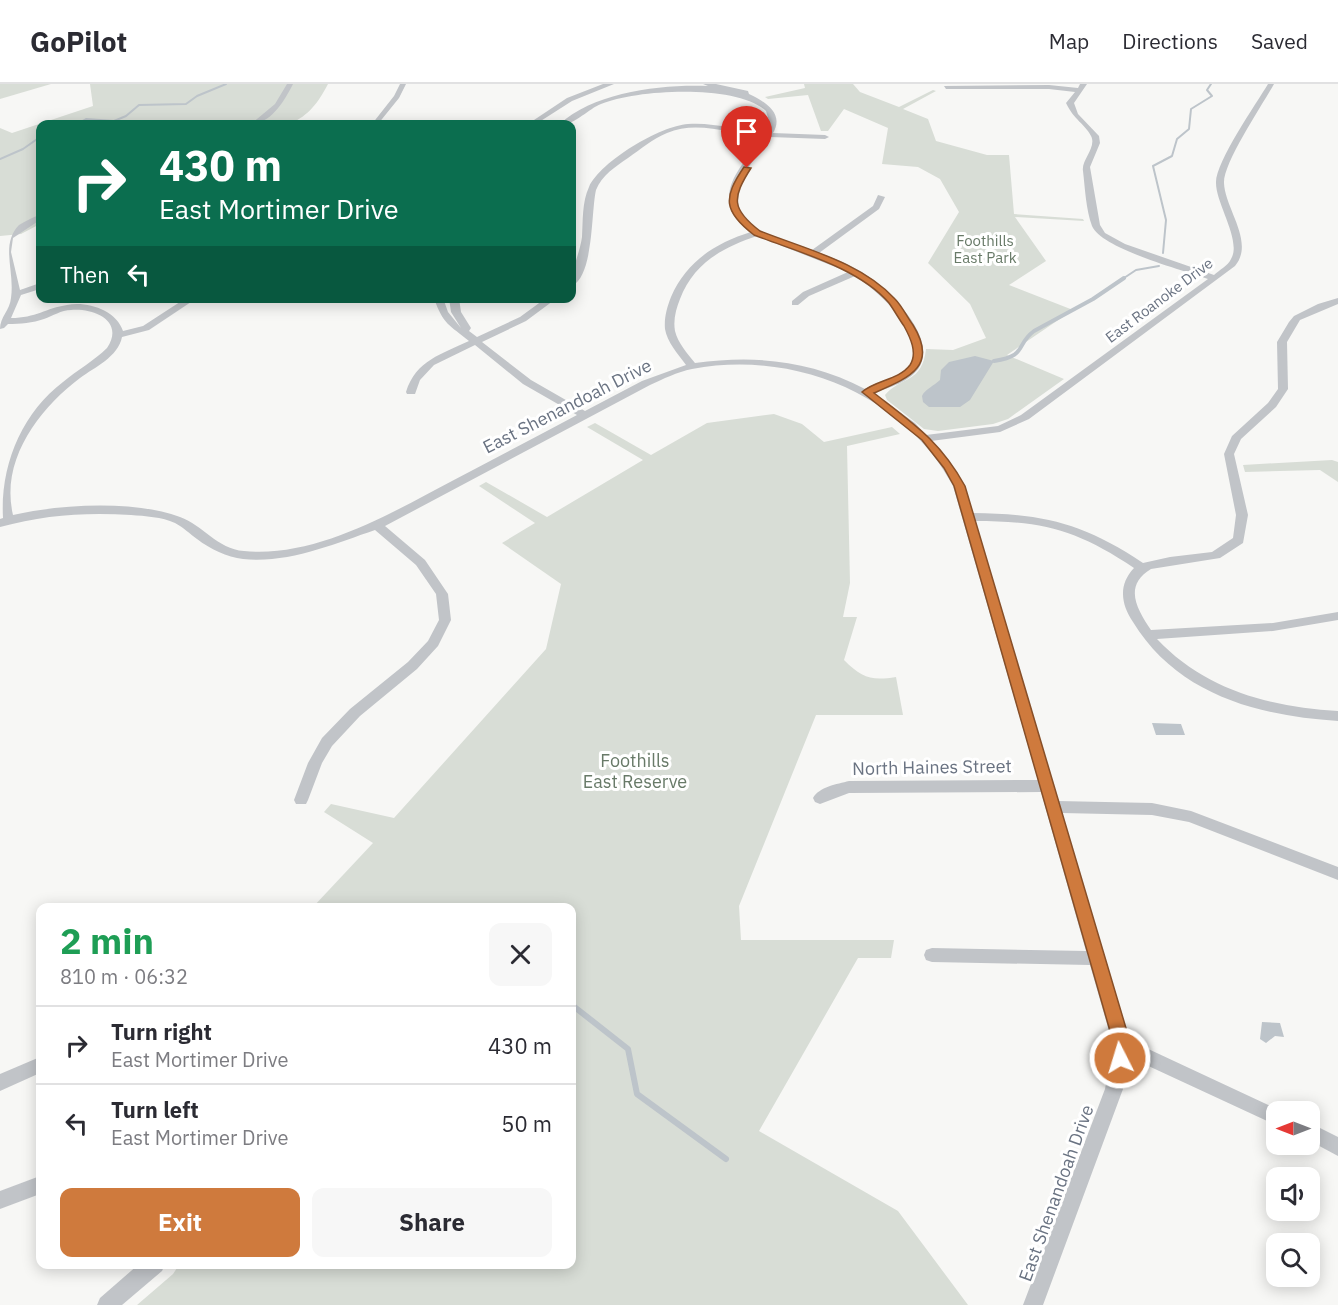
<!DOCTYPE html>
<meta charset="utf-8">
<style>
:root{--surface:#fff;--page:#f7f7f7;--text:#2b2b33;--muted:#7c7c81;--line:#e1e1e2;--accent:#cf7a3d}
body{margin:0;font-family:"IBM Plex Sans",sans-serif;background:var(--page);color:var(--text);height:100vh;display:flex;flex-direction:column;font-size:22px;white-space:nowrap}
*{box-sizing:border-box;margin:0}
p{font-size:20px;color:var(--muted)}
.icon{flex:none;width:33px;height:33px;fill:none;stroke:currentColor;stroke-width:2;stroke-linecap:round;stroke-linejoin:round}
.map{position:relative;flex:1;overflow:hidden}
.details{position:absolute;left:36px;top:819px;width:540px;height:366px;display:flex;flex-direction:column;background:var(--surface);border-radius:12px;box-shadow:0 3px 15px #0003}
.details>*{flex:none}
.top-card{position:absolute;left:36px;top:36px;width:540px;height:183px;border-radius:12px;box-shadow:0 3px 15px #0003;background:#0b6e4f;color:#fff;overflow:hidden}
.needle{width:39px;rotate:270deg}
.fabs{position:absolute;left:1266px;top:1017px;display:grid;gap:12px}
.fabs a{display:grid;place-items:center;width:54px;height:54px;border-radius:12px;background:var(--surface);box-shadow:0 3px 15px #0003;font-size:30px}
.pin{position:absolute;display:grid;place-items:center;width:51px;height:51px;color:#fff;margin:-62px -26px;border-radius:50% 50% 50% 0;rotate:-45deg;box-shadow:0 0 6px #0007}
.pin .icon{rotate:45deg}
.me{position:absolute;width:66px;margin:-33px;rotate:355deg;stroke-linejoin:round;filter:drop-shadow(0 0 4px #0008)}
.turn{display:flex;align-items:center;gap:21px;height:126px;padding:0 24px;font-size:27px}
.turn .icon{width:78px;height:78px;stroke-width:2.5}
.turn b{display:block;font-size:42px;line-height:51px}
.then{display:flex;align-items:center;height:57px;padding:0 24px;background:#0003;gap:12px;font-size:22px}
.round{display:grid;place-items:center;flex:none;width:63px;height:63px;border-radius:12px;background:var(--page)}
.summary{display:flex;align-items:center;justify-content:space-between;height:102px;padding:0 24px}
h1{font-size:36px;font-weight:800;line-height:45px;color:#1e9e55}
.button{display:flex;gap:12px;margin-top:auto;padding:12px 24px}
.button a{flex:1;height:69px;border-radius:12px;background:var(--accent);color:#fff;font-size:24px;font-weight:800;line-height:69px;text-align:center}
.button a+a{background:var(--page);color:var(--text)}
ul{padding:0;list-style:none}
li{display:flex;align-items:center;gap:18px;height:78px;padding:0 24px;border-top:2px solid var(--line)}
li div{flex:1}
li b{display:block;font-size:22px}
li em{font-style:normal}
header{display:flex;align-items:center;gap:36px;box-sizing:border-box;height:84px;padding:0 30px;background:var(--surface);border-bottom:2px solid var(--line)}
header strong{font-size:28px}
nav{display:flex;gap:33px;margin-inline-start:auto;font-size:21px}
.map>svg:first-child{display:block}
.green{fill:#d8ddd6}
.water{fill:#bdc4ca}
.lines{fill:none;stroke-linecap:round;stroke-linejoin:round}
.stream-far2{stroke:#bdc4ca;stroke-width:2}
.stream-far1{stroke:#bdc4ca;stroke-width:4}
.stream{stroke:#bdc4ca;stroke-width:6}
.minor{fill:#c1c4c8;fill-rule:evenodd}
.route{fill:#cf7a3d;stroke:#874f28;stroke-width:1.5}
.labels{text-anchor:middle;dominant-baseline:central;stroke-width:6;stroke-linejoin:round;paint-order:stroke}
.far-park-label{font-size:15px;fill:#687a68;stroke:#fff}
.far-street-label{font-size:15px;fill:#6a7382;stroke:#fff}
.street-label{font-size:18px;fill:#6a7382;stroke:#fff}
.park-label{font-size:18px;fill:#687a68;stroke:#fff}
</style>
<header>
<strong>GoPilot</strong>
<nav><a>Map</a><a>Directions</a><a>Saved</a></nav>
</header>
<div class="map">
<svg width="1338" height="1221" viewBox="0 0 1338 1221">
<rect width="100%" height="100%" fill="#f7f7f5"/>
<g class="green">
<polygon points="0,0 51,0 0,15"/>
<path d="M90 0H328C318 19 309 31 290 40H40V140L21 150 0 152V44L12 49 93 22Z"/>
<path d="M804 0H853L860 8 899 23 933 6 936 7 903 25 928 35 936 57 987 71H1009L1014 130 1083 135 1084 137 1015 133 1046 177 1009 201 1073 226 1007 271 1064 295 1008 335 993 340 938 347 924 345 887 316 885 311C901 292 922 300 926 265L953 266 986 254 970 220 928 179 959 128 940 95 918 83 882 80 888 44 844 25 828 47H821L808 11 768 15 765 13 805 4Z"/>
<path d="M774 330 802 340 824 358 892 343 900 350 847 362 850 499 843 533H857L844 576C862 594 871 597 896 593L903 631H816L739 822 741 856H894L891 874H858L759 1047 898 1127 968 1221H137L173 1190 179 1181 572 1180V824L313 823 373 759 324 728 331 720 394 734 546 565 561 500 502 459 535 439 479 402 486 398 547 433 643 376 587 343 595 339 651 371 707 339Z"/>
<polygon points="1332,376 1338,378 1338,398 1320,386 1245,388 1243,381"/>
</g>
<g class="water">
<path d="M975 272 994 277 970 316 960 323H929L923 318 922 312C925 305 934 302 940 296L941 286 949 278Z"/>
<polygon points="1152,639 1181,640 1185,651 1156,651"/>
<polygon points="1262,938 1280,939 1284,953 1275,952 1266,959 1260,955"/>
</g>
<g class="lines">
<g class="stream-far2">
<polyline points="77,40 86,35 114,37 126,32 139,21 186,20 197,12 226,0"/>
<polyline points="0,75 23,65 40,53"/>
<polyline points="1163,169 1166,136 1153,82 1172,72 1177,55 1189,45 1191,25 1212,12 1207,6 1211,0"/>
<polyline points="1121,196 1136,186 1159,182"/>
</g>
<path class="stream-far1" d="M994 277C1028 272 1015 261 1034 247L1093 215 1124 194"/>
<polyline class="stream" points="572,921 628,965 637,1010 726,1075"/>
<g class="minor">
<path d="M287 0H293C285 16 271 40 251 40L275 20Z"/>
<polygon points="400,0 406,0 399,14 378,40 372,40 394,12"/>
<polygon points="603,0 614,0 572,17 536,40 528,40 567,14"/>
<path d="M703 0H716L748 7 749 10C764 17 785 29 773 49L825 51 829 53 825 55 770 53C749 83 715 119 759 147 774 156 795 160 812 166L873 122 878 111 885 113 879 125 819 169C836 175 854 182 869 193 891 209 936 252 920 282 911 298 888 304 873 309L915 339 926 351 998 342 1021 331 1208 195C1183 186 1102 165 1092 142 1086 126 1085 104 1083 87 1081 76 1097 63 1091 52 1085 40 1074 36 1066 19L1075 8 1049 5H946L944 2 1049 1 1078 4 1080 0H1087L1074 19 1078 30 1099 52 1100 59 1090 83 1100 141 1105 149 1125 160 1214 191C1219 186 1228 182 1231 175 1242 157 1216 120 1216 99 1215 79 1256 20 1268 0H1274C1263 20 1223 79 1224 99 1225 125 1255 158 1235 182L1029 335 1000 348 931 357C952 379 964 400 973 429 1044 430 1083 439 1143 479L1170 473 1212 468 1233 454 1236 431 1224 370 1232 352 1268 319 1278 305 1277 258 1289 238 1294 232 1318 220 1338 214V220L1300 236 1287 258 1288 305 1276 323 1241 355 1234 370 1248 431 1243 459 1220 474 1151 485C1123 502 1137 525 1151 546L1273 539 1338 528V536L1273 547 1157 555C1205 606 1270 623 1338 627V637C1257 632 1177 610 1133 538 1121 520 1118 501 1134 484 1077 446 1043 437 975 437L1058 717 1152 719 1191 727 1338 783V796L1189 738 1152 731 1062 729 1129 956 1283 1028H1276V1041L1129 973 1123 1005 1043 1221H1023L1105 1005 1113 961 1090 881 932 878 926 876 924 871 926 866 932 864 1086 867 1041 708 849 709 820 720 815 718 813 714C819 703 837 700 849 697L1038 696 953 402C947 392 941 381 933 371 877 300 781 268 692 285 677 288 663 295 650 301L385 442 425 476 448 510 451 536 438 562 417 585 360 632 332 662 322 679 308 716 306 720H296L294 716 308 679 322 654 350 625 408 578 428 557 439 536 436 510 416 481 375 446C334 460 287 480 243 475 227 473 210 465 197 455 190 450 183 443 175 439 162 433 145 432 131 431 86 428 43 431 0 443V435L3 434C0 381 22 329 63 298 77 286 94 277 107 264 125 237 94 224 71 226 61 226 53 232 44 235 33 239 20 240 8 240L4 244 0 245C0 233 10 226 11 214 15 186 0 161 19 141 26 137 33 133 40 131V136L13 154 11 168 20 206 40 199V205L21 211 11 234C36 234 46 224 67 221 87 217 116 226 123 247L143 242 186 214H197L149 246 122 253C118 273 95 283 80 294 39 325 0 376 13 431 61 420 134 416 180 433 203 441 217 465 244 467 316 474 391 429 452 397 494 375 536 353 577 331L523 300 475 261 434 281 420 296 415 310H407L406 308C416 276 442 270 469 257 450 241 443 241 434 214H443L448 228 461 244 451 228 449 214H459L461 228 471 244 469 247 477 253 520 233 546 214H557L526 237 482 258 531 296 585 327 642 297 686 281C678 270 667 258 665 245 664 234 667 223 671 213 686 178 715 159 751 148 708 113 738 88 762 53 732 50 697 36 667 49 652 55 641 65 628 74 615 83 602 91 596 106 591 128 594 191 572 202 570 188 580 169 582 153 583 136 582 118 589 103 601 77 660 42 688 40 714 38 740 47 765 48L769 37 766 27C738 0 637 5 601 20 588 25 574 42 560 40 594 8 662 0 708 2ZM757 152 848 188 803 208 792 217V221H798L809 212 855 192C877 206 928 251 910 281 902 295 878 300 865 305 810 276 755 271 695 279 687 269 678 259 675 247 673 236 676 225 680 215 693 180 723 163 757 152Z"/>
<polygon points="40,973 40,989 0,1007 0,990"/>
<polygon points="1310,1039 1338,1053 1338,1072 1310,1057"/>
<polygon points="40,1092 40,1110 0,1125 0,1107"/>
<polygon points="139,1180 165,1180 162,1187 122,1221 97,1221 100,1214"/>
</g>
</g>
<path class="route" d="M744 83 751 84C732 114 731 125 760 147 805 165 861 178 895 215 902 222 907 233 913 241 939 283 908 294 874 309 914 340 940 357 965 402L1131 961 1126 979 1120 982 1114 979 1111 974 1114 961 954 402 944 384 922 356 862 308C875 296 899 296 910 281 918 269 910 253 904 242 899 235 894 226 889 219 858 183 797 168 754 151 723 127 723 114 744 83Z"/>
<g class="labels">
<g class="far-park-label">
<text x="985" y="156">Foothills<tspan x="985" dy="17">East Park</tspan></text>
</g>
<g class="far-street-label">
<text transform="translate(1159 216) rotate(-37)">East Roanoke Drive</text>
</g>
<g class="street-label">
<text transform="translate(567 322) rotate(-27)">East Shenandoah Drive</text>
<text transform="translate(932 683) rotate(-1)">North Haines Street</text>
<text transform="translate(1056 1109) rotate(-70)">East Shenandoah Drive</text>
</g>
<g class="park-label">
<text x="635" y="676">Foothills<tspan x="635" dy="21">East Reserve</tspan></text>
</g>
</g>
</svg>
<div class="fabs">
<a><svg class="needle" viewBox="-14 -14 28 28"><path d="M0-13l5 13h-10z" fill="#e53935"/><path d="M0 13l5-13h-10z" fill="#7c7c81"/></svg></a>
<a><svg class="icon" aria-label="sound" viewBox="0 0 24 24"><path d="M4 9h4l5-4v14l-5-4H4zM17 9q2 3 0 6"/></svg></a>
<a><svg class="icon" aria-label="search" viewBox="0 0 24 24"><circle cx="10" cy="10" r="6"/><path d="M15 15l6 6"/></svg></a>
</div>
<div class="pin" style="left:747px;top:84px;background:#d93025"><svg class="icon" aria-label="arrive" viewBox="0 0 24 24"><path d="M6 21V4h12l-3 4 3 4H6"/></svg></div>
<svg class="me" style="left:1120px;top:974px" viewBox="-20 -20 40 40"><circle r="17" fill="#cf7a3d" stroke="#fff" stroke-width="3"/><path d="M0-11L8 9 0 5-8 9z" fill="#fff"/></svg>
<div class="top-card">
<div class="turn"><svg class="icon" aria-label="right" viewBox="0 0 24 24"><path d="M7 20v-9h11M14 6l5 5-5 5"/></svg><div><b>430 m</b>East Mortimer Drive</div></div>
<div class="then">Then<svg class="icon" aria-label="left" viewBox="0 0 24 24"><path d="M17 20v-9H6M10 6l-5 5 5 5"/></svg></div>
</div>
<section class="details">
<div class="summary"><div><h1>2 min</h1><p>810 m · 06:32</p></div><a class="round"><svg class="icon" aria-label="close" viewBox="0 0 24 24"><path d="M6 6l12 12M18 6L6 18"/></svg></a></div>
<ul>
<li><svg class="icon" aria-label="right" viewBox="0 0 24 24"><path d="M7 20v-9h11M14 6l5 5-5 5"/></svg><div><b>Turn right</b><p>East Mortimer Drive</p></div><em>430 m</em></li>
<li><svg class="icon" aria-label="left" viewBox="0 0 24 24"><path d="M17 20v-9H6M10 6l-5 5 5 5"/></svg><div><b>Turn left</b><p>East Mortimer Drive</p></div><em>50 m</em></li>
</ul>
<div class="button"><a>Exit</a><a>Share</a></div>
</section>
</div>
